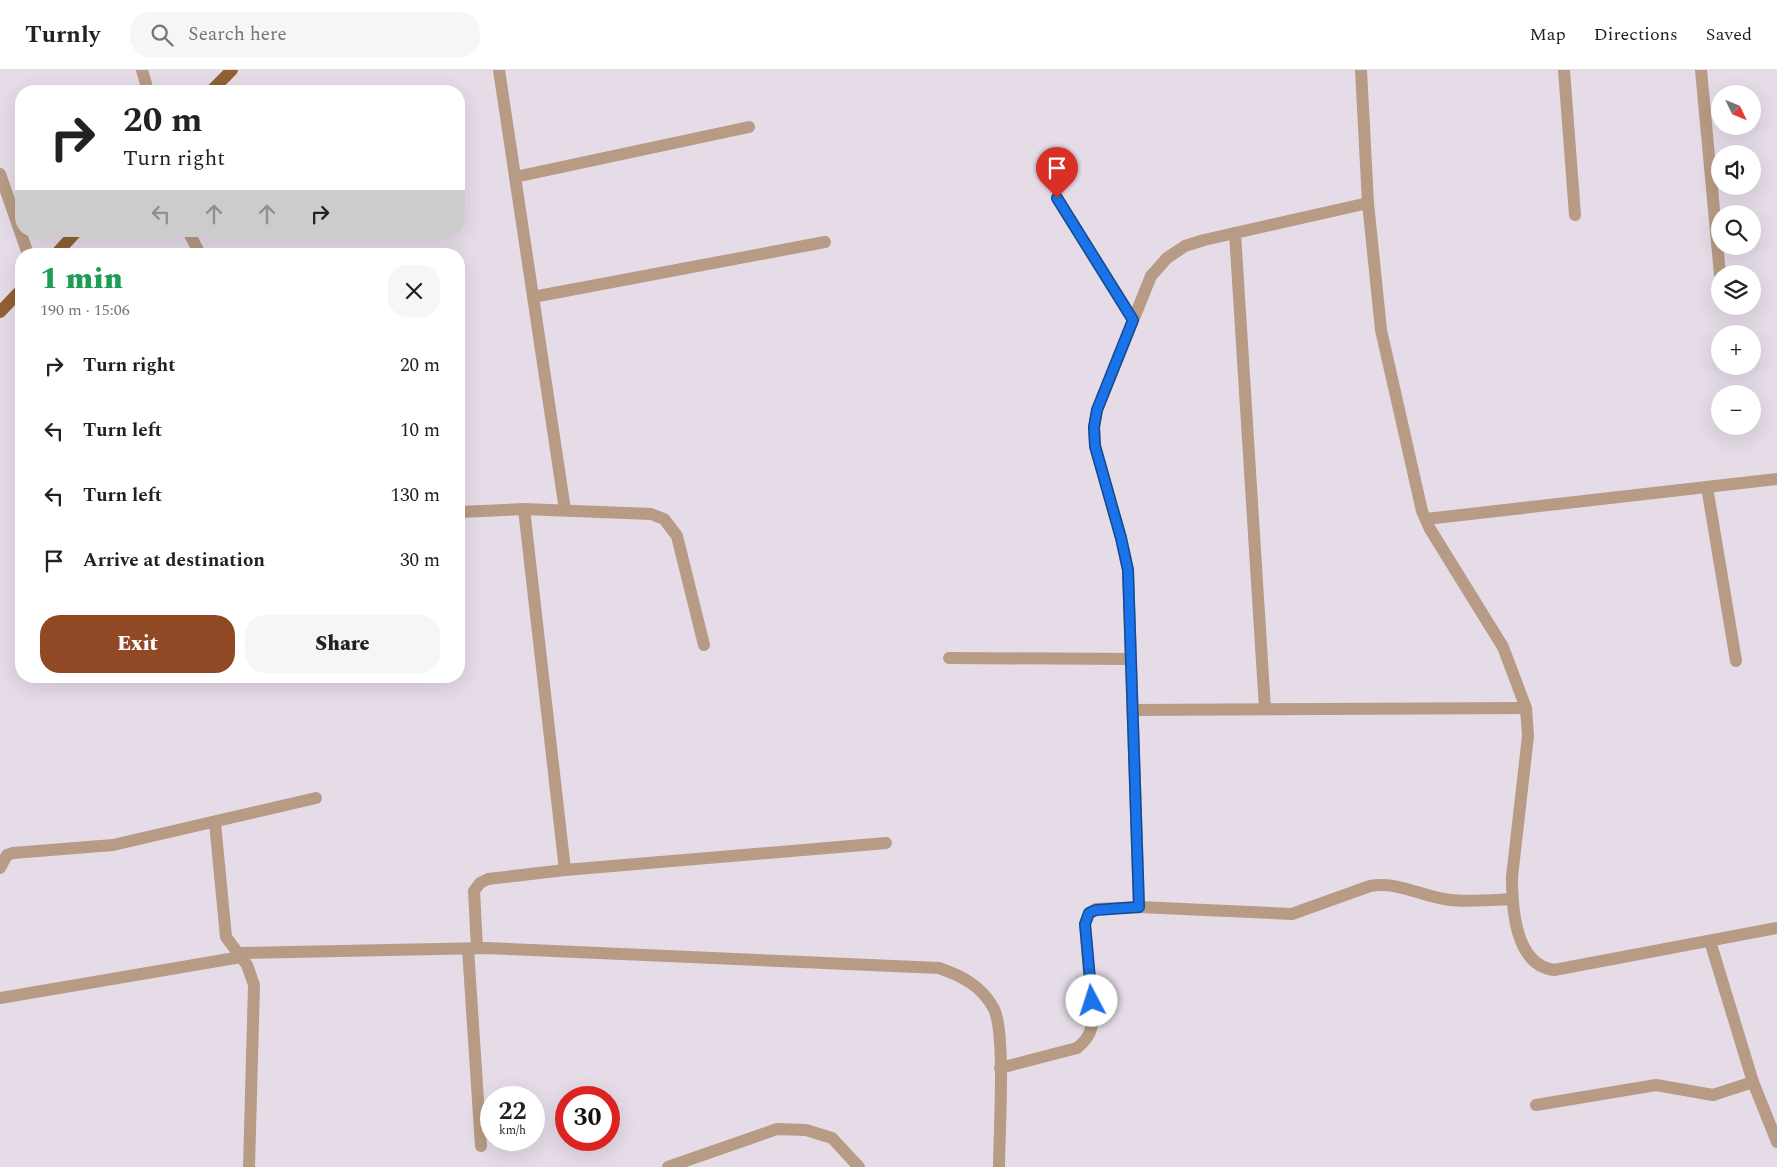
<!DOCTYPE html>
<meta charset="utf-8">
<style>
:root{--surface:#fff;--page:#f6f6f6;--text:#222;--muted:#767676;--line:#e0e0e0;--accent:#904825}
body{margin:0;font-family:Spectral,serif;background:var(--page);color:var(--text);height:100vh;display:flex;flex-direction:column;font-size:19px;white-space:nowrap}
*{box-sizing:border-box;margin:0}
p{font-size:16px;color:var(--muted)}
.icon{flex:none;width:28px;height:28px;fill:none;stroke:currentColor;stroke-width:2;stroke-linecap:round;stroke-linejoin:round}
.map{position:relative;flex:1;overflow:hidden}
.sheet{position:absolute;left:15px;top:178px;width:450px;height:435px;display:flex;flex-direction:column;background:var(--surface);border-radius:20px;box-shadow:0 5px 20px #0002}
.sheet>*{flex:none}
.hud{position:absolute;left:15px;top:15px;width:450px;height:152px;border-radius:20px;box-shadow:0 5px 20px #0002;background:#fff;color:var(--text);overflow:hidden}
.needle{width:32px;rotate:133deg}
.fabs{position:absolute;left:1711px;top:15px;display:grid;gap:10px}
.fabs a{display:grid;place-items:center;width:50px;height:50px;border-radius:50%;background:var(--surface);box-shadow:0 5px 20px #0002;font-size:25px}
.speed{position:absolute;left:480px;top:1016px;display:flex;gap:10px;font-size:25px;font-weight:700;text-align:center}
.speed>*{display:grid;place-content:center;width:65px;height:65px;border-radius:50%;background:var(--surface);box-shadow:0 5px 20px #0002;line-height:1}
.speed small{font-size:12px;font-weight:400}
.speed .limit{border:8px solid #d22;background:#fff;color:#111}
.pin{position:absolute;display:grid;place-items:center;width:42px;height:42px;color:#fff;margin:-51px -21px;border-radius:50% 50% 50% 0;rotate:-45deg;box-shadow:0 0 5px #0007}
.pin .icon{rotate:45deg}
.me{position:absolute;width:55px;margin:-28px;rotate:355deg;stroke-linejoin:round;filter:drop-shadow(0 0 4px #0008)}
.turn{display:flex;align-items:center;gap:18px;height:105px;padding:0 25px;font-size:22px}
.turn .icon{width:65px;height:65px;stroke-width:2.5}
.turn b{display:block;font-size:35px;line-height:42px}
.lanes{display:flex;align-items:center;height:48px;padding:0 25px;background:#0003;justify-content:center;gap:25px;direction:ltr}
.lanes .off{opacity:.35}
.round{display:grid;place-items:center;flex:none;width:52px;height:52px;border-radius:20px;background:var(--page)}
.headline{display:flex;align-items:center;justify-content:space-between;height:85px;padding:0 25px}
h1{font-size:30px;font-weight:800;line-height:38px;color:#1e9e55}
.primary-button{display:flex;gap:10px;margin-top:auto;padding:10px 25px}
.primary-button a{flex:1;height:58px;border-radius:20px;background:var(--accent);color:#fff;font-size:20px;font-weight:800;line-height:58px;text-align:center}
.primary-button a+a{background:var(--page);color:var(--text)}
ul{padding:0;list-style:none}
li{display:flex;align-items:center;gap:15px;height:65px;padding:0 25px}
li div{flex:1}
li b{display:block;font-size:19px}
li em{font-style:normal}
header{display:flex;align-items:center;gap:30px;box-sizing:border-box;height:70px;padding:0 25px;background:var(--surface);border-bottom:1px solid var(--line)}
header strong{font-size:24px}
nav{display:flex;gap:28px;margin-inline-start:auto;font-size:18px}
.search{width:350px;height:45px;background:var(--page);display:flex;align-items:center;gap:12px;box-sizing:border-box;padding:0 18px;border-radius:20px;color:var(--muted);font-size:19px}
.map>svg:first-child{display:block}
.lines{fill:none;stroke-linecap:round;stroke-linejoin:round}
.minor{stroke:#b79b84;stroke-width:12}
.major{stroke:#916133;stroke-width:12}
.route-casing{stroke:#114b97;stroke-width:12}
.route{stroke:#1a73e8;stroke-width:9}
</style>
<header>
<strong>Turnly</strong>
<div class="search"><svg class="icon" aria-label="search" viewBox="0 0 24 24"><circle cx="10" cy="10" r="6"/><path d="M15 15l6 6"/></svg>Search here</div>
<nav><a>Map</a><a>Directions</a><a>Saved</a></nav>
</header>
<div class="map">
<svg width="1777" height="1097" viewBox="0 0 1777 1097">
<rect width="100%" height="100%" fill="#e5dce7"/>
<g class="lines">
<g class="minor">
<polyline points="142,0 148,21"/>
<polyline points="499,0 565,440"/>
<path d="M1361 0 1368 133 1381 260 1422 441 1430 459 1503 577 1526 638 1528 666 1512 807C1512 839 1515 895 1554 900L1777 858"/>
<polyline points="1564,0 1575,145"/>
<polyline points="1701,0 1720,205"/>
<polyline points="0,104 28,184"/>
<polyline points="515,107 749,57"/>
<polyline points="1057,128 1133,250"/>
<polyline points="188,161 200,184"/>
<polyline points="1235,163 1265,639"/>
<polyline points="533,227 825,172"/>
<polyline points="1707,417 1736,591"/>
<polyline points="524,439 565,800"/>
<polyline points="459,442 524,439 651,444 664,449 677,466 704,575"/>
<polyline points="1426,449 1777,409"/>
<polyline points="949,588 1131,589"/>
<polyline points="1133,640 1526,638"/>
<polyline points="215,753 226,867 247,895 254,915 249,1097"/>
<polyline points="0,798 7,785 13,783 113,775 316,728"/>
<polyline points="1139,837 1128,500 1121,468 1095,376 1094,357 1097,340 1151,206 1167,188 1185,176 1204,170 1368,133"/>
<polyline points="1710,871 1753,1012 1777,1072"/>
<polyline points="477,878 474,821 480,813 488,809 565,800 886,773"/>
<polyline points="468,879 481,1076"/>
<path d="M238 883 487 878 939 898C962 906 982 916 994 939 1006 964 999 1064 999 1097"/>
<polyline points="0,928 241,887"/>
<path d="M1000 998 1077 978C1087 970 1091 963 1093 950L1085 854 1089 843 1096 839 1139 837 1292 844 1370 816C1399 811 1422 827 1450 830 1470 832 1492 830 1512 829"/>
<polyline points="1536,1035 1656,1015 1713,1025 1753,1012"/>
<polyline points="668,1097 777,1059 806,1060 832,1068 859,1097"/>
</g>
<g class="major">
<polyline points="211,21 232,0"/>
<polyline points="56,184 77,161"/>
<polyline points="0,242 21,220"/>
</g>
</g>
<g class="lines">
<g class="route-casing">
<polyline id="route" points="1057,128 1133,250 1097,340 1094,357 1095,376 1121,468 1128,500 1139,837 1096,840 1089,843 1085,854 1092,931"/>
</g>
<use href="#route" class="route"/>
</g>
</svg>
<div class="fabs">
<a><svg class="needle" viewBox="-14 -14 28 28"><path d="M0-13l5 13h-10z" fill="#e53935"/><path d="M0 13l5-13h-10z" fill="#767676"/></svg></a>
<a><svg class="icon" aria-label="sound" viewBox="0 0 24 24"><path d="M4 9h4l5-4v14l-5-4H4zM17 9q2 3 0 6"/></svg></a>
<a><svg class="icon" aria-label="search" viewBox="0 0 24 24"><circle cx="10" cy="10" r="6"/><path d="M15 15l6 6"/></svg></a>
<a><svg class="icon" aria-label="layers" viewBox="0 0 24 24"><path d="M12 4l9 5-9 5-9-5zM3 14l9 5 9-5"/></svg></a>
<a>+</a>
<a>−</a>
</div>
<div class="speed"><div>22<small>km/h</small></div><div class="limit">30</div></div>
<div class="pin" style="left:1057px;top:128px;background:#d93025"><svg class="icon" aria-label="arrive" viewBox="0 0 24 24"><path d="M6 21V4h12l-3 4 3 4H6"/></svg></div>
<svg class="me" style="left:1092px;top:931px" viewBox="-20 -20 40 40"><circle r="19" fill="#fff"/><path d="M0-13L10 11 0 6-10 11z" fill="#1a73e8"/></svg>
<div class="hud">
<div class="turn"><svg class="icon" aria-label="right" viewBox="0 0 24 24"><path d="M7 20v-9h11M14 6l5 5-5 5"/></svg><div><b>20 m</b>Turn right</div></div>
<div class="lanes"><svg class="icon off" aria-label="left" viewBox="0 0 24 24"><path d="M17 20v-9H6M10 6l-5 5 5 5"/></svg><svg class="icon off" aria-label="ahead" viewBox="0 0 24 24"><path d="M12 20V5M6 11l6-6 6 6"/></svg><svg class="icon off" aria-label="ahead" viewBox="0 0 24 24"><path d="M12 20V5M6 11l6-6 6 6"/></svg><svg class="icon" aria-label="right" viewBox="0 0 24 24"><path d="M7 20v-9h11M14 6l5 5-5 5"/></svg></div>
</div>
<section class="sheet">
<div class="headline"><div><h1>1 min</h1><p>190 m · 15:06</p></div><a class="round"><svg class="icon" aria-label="close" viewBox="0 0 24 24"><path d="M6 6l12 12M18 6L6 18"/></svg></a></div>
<ul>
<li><svg class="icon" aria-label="right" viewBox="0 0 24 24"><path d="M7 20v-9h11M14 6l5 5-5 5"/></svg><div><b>Turn right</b></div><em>20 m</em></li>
<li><svg class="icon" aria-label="left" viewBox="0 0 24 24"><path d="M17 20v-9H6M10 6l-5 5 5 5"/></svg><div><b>Turn left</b></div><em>10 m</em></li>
<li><svg class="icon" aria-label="left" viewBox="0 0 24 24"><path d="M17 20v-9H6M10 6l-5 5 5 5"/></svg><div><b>Turn left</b></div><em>130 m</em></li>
<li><svg class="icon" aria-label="arrive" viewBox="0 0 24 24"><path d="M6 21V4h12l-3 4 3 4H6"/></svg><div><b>Arrive at destination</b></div><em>30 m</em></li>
</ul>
<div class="primary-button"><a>Exit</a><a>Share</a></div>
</section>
</div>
